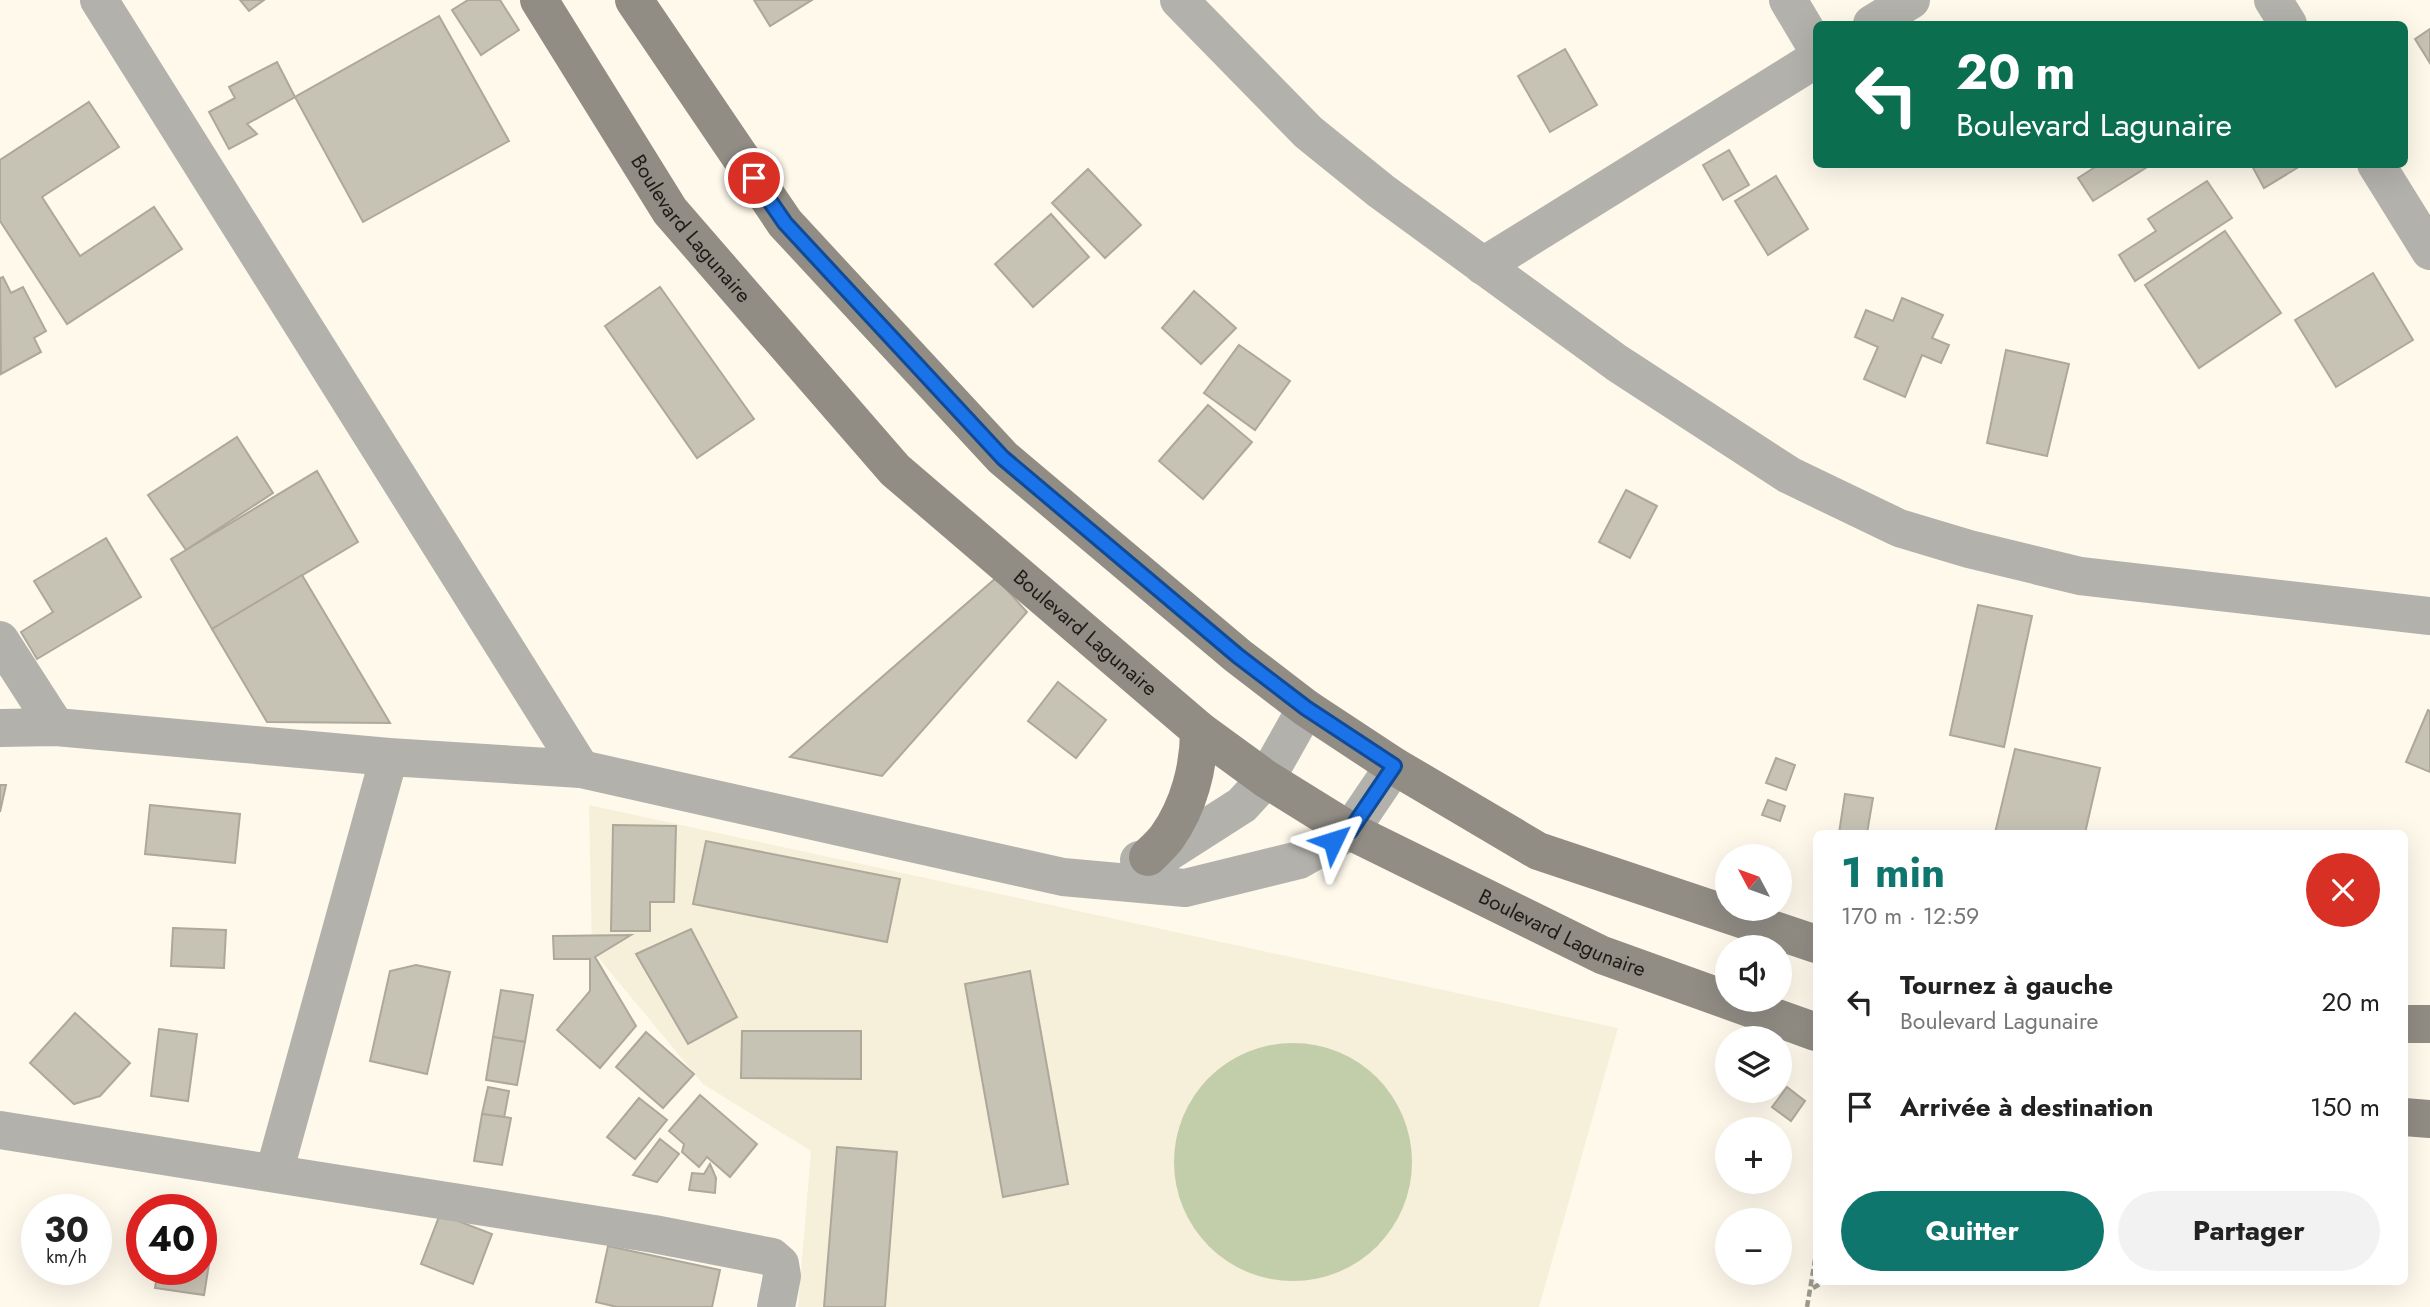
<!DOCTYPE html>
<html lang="fr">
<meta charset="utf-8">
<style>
:root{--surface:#fff;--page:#f2f2f2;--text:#222;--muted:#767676;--accent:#0f766e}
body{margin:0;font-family:Jost,sans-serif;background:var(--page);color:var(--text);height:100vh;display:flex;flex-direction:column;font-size:26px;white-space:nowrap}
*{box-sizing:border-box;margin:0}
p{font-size:23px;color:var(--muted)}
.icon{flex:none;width:38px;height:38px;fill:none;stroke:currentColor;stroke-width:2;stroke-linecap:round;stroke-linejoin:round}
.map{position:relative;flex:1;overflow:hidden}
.side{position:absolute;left:1813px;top:830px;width:595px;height:455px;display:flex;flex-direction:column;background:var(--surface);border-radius:10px;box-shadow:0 7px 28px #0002}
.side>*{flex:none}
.hud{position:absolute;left:1813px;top:21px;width:595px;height:147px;border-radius:10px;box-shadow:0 7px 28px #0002;background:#0b6e4f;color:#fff;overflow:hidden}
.needle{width:46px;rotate:311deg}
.controls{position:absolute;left:1715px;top:844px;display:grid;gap:14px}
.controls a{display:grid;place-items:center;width:77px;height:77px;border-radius:50%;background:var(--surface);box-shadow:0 7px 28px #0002;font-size:35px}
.speed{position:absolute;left:21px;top:1194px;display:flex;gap:14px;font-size:35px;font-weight:700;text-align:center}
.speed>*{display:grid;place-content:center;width:91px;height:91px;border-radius:50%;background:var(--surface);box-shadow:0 7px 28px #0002;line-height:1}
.speed small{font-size:18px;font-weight:400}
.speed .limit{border:10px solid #d22;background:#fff;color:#111}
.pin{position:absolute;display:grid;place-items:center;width:60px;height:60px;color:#fff;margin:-30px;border:4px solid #fff;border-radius:50%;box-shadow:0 2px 7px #0007}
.me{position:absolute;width:77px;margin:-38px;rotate:49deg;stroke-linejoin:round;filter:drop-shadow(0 0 5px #0008)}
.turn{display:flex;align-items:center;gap:24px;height:147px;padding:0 28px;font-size:32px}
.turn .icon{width:91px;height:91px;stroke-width:2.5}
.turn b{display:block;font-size:49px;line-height:60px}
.round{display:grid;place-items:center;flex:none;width:74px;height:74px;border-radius:37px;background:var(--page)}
.headline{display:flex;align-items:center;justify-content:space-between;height:119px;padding:0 28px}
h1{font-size:42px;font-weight:700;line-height:52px;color:var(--accent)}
.cta{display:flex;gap:14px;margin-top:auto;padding:14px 28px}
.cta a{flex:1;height:80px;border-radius:42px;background:var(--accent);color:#fff;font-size:28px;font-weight:700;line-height:80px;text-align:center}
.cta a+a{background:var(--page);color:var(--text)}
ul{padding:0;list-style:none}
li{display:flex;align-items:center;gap:21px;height:105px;padding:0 28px}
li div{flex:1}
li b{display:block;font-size:26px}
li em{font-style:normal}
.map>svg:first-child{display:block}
.built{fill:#f6efd9}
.green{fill:#c2cdaa}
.building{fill:#c6c2b4;stroke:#ada89a;stroke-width:2}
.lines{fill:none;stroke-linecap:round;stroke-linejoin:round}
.path{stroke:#9d9a90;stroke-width:4.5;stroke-dasharray:7 3.5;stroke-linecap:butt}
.minor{stroke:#b3b1ab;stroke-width:38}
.tertiary{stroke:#b3b1ab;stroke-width:38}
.secondary{stroke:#918d85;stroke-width:38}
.route-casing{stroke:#114b97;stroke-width:18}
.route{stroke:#1a73e8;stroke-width:12}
.labels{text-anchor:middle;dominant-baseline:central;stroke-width:7;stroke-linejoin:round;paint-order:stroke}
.street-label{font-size:21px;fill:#1e1c17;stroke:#fff}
</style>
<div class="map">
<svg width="2430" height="1307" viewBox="0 0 2430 1307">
<rect width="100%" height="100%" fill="#fef9eb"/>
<polygon class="built" points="589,805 1618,1028 1539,1307 798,1307 811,1151 703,1084 592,950"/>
<circle class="green" cx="1293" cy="1162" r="119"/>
<g class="building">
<polygon points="240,0 264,0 249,11"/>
<polygon points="468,0 500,0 519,30 481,55 452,10"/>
<polygon points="754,0 812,0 770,26"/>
<polygon points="439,16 509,141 363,222 295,97"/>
<polygon points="2430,29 2430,63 2415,39"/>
<polygon points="1565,49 1597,105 1550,132 1518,76"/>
<polygon points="277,62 295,97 247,124 257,134 229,149 209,112 235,98 229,87"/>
<polygon points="89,102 119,147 42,197 80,256 154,207 182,249 67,324 0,221 0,160"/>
<polygon points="1729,150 1749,185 1723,200 1703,165"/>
<polygon points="2100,164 2152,164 2093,201 2078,178"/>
<polygon points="2251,164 2302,164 2302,165 2264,188"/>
<polygon points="1088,169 1141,225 1105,258 1052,203"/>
<polygon points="1776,176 1808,229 1768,255 1735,201"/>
<polygon points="2207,181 2232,218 2135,281 2119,255 2156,231 2148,219"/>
<polygon points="1051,214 1089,257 1033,307 995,264"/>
<polygon points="2225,231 2281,313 2199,368 2145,285"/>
<polygon points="2373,273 2413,340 2336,387 2295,320"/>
<polygon points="3,277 11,293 23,287 46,331 34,338 41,352 1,374 0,278"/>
<polygon points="660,287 754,419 697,458 605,326"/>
<polygon points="1194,291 1236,328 1201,364 1162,328"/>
<polygon points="1902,298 1943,315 1932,338 1949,345 1941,363 1922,355 1905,397 1864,379 1878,347 1855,337 1866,310 1893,321"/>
<polygon points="1239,345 1290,381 1255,430 1204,393"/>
<polygon points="2006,350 2069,364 2047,456 1987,443"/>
<polygon points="1208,405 1252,442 1203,499 1159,461"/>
<polygon points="237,437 273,493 186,550 148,495"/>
<polygon points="317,471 358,542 212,629 171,559"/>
<polygon points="1626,490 1657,506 1630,558 1599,542"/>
<polygon points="106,538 141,597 37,659 21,632 53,612 34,581"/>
<polygon points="302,575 390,723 267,722 212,629"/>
<polygon points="996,578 1027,612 882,776 790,757"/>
<polygon points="1978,605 2032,616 2004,747 1950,735"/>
<polygon points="1058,682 1106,720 1076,758 1028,721"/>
<polygon points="2428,710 2430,711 2430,772 2406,762"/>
<polygon points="2015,749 2100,768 2085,833 1995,833"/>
<polygon points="1776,758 1795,765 1786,790 1766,783"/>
<polygon points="0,785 6,785 0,812"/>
<polygon points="1845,794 1873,798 1867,833 1839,833"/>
<polygon points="1768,800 1785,806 1780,821 1762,815"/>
<polygon points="150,805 240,814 235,863 145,854"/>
<polygon points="613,825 676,826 674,902 650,902 650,931 611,931"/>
<polygon points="706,841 900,879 887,942 693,904"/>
<polygon points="173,928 226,930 224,968 171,966"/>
<polygon points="691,929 737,1017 688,1044 636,954"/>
<polygon points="631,935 595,957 636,1026 600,1068 557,1030 590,991 590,959 554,959 553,936"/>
<polygon points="416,965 450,972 427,1074 370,1061 390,971"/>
<polygon points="1030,971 1068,1184 1003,1197 965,984"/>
<polygon points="501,990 533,995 525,1042 493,1037"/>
<polygon points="75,1013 130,1063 100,1096 74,1104 30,1063"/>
<polygon points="159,1029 197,1034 188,1101 151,1096"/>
<polygon points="742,1031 861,1031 861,1079 741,1078"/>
<polygon points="646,1032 694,1074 663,1108 616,1067"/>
<polygon points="493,1037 525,1042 517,1085 486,1080"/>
<polygon points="488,1087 509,1091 504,1118 482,1114"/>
<polygon points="1787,1087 1805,1101 1791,1121 1772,1107"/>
<polygon points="700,1095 757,1144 730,1177 707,1157 699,1167 682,1152 684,1144 669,1131"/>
<polygon points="639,1098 667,1120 635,1159 607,1137"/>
<polygon points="482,1114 511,1118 502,1165 474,1161"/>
<polygon points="660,1139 679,1154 657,1182 633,1175"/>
<polygon points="837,1147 897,1152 885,1307 824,1307"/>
<polygon points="710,1164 716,1178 715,1193 689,1190 692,1173 704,1174"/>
<polygon points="440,1214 492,1234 473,1284 421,1264"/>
<polygon points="201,1232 214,1233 204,1295 155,1288 158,1269 201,1269"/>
<polygon points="608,1246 720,1270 712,1307 617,1307 596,1302"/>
</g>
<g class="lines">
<g class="path">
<polyline points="1813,1288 1825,1281"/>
<polyline points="1807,1307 1816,1254"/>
</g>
<g class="minor">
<polyline points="99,0 581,769"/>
<polyline points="1179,0 1308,132 1381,191 1617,363 1789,475 1899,528 1969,549 2080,576 2430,616"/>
<polyline points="1788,0 1816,47"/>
<polyline points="2273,0 2288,24"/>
<polyline points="1872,24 1911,0"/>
<polyline points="2376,164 2430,251"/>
<polyline points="1483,266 1816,59"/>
<polyline points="0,640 56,727"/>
<polyline points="0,1130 654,1234 772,1257 780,1264 782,1276 776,1307"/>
<polyline points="274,1173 389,757"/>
</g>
<g class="tertiary">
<polyline points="0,728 56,727 389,757 581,769 1063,877 1185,888 1299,860 1350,831 1394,766"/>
<polyline points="1139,860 1167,853 1242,805 1266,779 1306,708"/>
</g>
<g class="secondary">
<path id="s1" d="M539 0 670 211 895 470 1199 730 1266 779 1350 831 1602 955 1816 1032"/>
<polyline points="634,0 785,223 1003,458 1238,656 1306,708 1394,766 1538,851 1816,944"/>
<path d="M1148 857C1154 851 1162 844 1167 837 1189 806 1199 767 1199 730"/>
<polyline points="2404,1024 2430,1024"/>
<polyline points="2404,1117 2430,1119"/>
</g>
</g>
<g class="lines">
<g class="route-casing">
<polyline id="route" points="754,178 785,223 1003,458 1238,656 1306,708 1394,766 1350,831 1333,841"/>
</g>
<use href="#route" class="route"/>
</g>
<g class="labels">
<g class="street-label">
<text stroke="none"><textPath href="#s1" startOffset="275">Boulevard Lagunaire</textPath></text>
<text stroke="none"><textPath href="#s1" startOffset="842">Boulevard Lagunaire</textPath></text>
<text stroke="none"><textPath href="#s1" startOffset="1409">Boulevard Lagunaire</textPath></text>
</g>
</g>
</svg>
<div class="controls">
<a><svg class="needle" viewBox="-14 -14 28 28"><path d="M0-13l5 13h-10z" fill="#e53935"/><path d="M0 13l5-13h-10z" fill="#767676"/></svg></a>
<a><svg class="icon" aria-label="sound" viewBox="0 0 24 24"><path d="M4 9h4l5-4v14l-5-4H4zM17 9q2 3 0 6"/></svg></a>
<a><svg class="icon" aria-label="layers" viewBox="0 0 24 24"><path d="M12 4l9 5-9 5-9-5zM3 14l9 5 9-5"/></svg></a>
<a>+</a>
<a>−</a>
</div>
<div class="speed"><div>30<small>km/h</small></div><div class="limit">40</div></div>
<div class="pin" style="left:754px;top:178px;background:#d93025"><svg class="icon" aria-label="arrive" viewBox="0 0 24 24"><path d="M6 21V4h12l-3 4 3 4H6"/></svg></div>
<svg class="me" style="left:1333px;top:841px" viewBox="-20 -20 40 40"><path d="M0-17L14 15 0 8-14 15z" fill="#1a73e8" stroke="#fff" stroke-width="4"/></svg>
<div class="hud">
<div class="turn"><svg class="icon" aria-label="left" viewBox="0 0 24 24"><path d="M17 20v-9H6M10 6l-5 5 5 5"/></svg><div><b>20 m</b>Boulevard Lagunaire</div></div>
</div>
<section class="side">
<div class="headline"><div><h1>1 min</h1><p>170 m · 12:59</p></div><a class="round" style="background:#d93025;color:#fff"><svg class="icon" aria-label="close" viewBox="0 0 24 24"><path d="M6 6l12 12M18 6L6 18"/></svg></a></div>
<ul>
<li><svg class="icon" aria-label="left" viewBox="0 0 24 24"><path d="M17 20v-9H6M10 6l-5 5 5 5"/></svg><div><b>Tournez à gauche</b><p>Boulevard Lagunaire</p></div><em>20 m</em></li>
<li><svg class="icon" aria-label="arrive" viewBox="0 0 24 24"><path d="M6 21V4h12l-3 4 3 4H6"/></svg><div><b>Arrivée à destination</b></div><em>150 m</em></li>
</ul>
<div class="cta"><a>Quitter</a><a>Partager</a></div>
</section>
</div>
